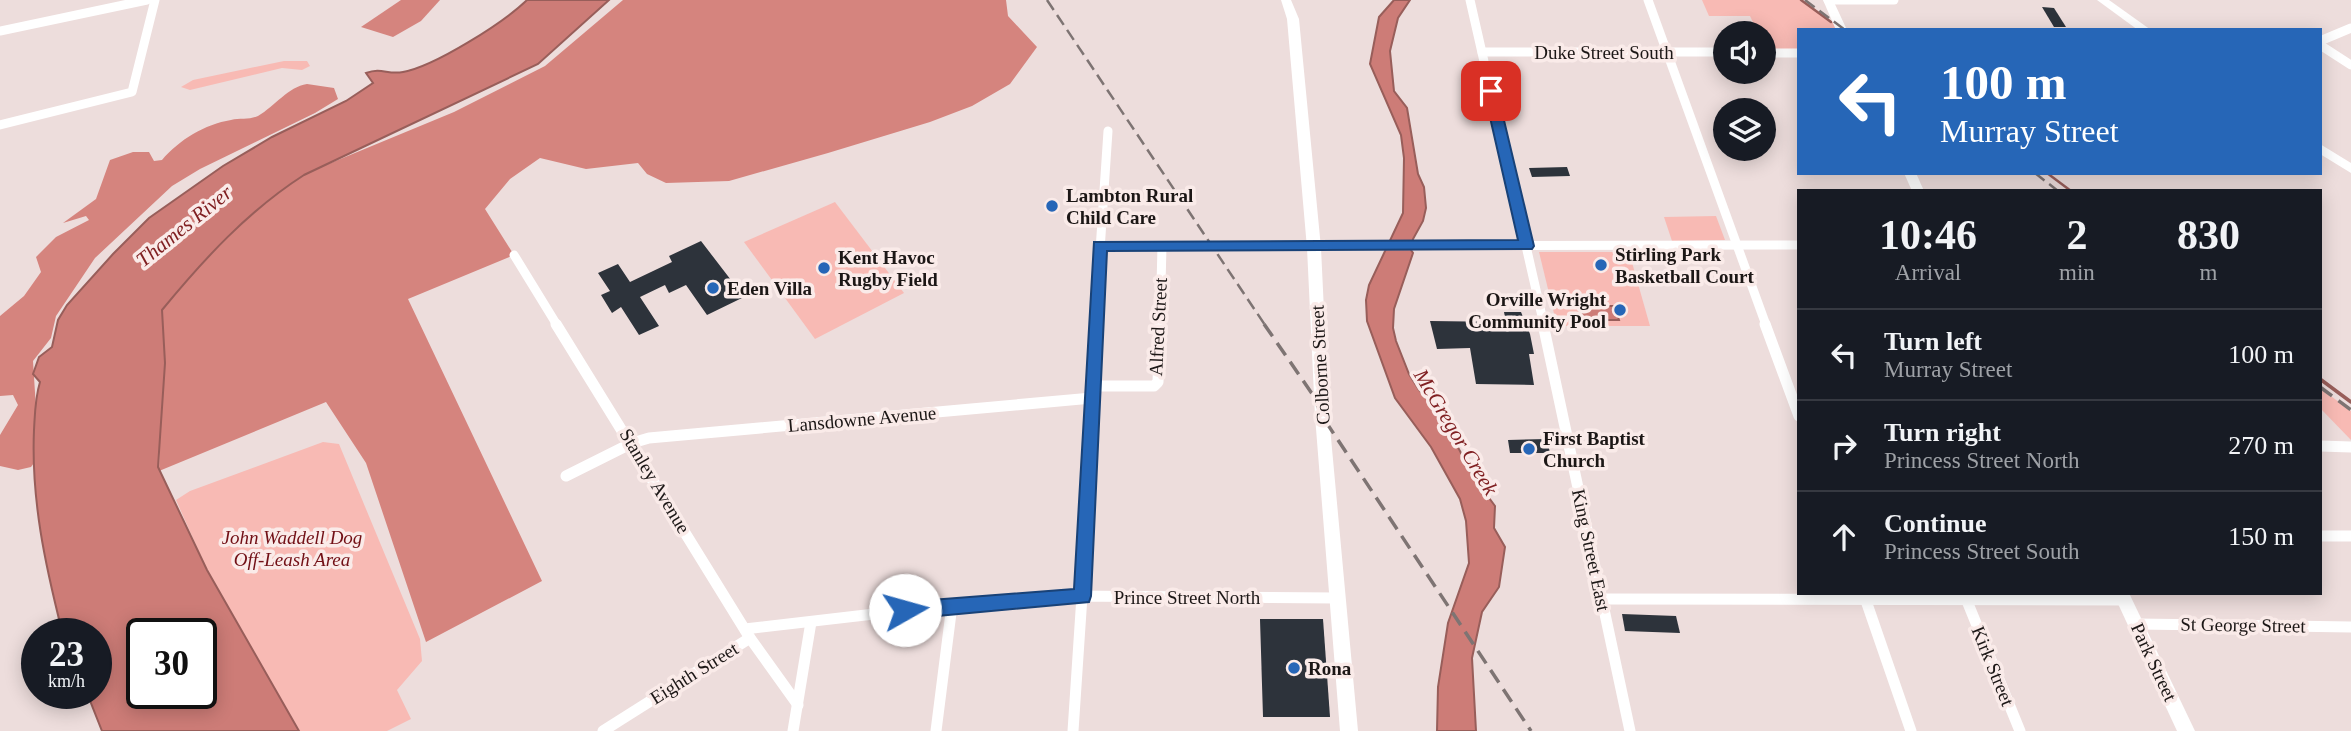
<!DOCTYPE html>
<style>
:root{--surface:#171b24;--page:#20242c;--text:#f1f3f6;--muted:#9ea1a6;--line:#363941}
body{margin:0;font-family:"Times New Roman",serif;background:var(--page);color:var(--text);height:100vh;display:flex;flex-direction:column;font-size:26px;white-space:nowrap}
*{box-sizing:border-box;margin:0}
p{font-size:23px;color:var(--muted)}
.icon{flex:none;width:38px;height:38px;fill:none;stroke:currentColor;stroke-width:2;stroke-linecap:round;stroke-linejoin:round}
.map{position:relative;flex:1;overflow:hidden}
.details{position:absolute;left:1797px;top:189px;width:525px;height:406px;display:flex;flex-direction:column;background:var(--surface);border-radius:0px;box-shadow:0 4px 18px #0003}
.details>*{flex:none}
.guide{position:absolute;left:1797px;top:28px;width:525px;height:147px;border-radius:0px;box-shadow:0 4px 18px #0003;background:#2666b7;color:#fff;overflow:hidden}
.fabs{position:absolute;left:1713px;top:21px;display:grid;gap:14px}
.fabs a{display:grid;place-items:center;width:63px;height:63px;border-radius:50%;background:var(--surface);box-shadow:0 4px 18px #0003;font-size:35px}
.speed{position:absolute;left:21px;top:618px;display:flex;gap:14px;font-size:35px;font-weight:700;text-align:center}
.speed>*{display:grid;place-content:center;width:91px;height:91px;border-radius:50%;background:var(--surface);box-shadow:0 4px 18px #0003;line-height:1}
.speed small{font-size:18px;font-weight:400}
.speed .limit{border:4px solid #111;border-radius:10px;background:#fff;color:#111}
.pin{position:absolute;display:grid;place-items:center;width:60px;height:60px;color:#fff;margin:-30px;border-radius:14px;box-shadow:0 4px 10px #0006}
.me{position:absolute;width:77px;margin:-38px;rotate:83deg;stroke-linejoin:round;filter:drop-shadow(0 0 5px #0008)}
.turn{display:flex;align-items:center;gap:24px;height:147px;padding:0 28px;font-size:32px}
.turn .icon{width:91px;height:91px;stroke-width:2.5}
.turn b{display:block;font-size:49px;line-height:60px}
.eta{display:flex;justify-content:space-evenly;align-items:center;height:119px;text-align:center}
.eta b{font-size:42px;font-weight:800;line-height:49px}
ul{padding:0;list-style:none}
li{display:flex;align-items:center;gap:21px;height:91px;padding:0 28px;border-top:2px solid var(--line)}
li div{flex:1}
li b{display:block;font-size:26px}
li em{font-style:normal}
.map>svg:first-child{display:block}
.green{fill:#f8bab4}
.forest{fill:#d5847e}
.water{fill:#cd7c77;stroke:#985e5a;stroke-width:2;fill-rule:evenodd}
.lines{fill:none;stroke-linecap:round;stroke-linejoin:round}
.stream-far1{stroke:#985e5a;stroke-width:2.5}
.stream{stroke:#985e5a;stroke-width:3.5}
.building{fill:#2d333b}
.street-far1{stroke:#fff;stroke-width:9}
.street{stroke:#fff;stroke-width:11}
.secondary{fill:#fff;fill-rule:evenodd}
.rail-far1{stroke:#7e7473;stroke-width:2.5;stroke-dasharray:12 6;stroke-linecap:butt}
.rail{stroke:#7e7473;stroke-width:3.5;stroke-dasharray:15 8;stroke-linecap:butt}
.route{fill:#2666b7;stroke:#194277;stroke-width:2}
.poi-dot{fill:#2666b7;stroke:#faebe9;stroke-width:2.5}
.labels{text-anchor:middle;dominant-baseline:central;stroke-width:7;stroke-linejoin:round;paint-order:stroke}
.street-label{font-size:19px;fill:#1c1716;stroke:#faebe9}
.poi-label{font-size:19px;font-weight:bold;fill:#1c1716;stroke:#faebe9;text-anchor:start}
.park-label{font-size:19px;font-style:italic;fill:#721016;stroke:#faebe9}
.water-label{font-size:21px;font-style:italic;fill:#802022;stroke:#faebe9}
</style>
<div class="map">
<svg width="2351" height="731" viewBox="0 0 2351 731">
<rect width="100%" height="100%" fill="#eddddc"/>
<g class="green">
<polygon points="1702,0 1802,0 1834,23 1836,30 1799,30 1799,49 1765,49 1764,33 1758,33 1750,16 1709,16"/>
<polygon points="284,61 307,61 310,66 302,70 282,68 190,90 181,87 193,80"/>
<polygon points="835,202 904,293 815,339 744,242"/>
<polygon points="1716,216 1725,240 1672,241 1664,217"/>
<polygon points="1539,252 1629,252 1650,326 1557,326"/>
<polygon points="2320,388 2351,411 2351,440 2321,409"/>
<polygon points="323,442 339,444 420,639 422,661 397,690 411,719 387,731 299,731 207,570 176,500 190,491"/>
</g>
<g class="forest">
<polygon points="401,0 440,0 421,21 393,37 361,27"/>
<polygon points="623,0 1006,0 1008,16 1037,47 1010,84 972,106 930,122 828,153 729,181 666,183 647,174 638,163 586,169 540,158 510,179 485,209 514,255 408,299 542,581 426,642 366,463 326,402 159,471 162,310 219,243 275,194 309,172 454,112 545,66"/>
<path d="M307 84 334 88 338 99 315 113 200 169 172 186 95 258 56 316 51 338 33 361 39 456 31 467 18 470 0 466V435L18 405 13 395 0 396V316L24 296 41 272 36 257 56 237 89 220 86 216 63 223 96 199 110 160 133 152H149L154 161 162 160C179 140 205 124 231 120 240 118 250 120 258 116 275 106 288 87 307 84Z"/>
</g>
<g class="water">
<path d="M527 0H609L538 64 304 175C248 211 204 259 162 310L165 363 158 467 207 570 299 731H102L87 693H96V634L63 633 62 631C45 564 31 499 34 430 35 413 35 398 40 382L33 374 39 357 52 347 58 320 67 305 113 254 149 218 223 166 272 137 346 101 373 83 366 73C382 67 387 75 403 72 435 66 503 23 527 0ZM142 634H201V693H142Z"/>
<polygon points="1394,0 1410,0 1398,18 1390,51 1394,91 1407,108 1418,174 1424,187 1426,208 1423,221 1413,239 1411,250 1413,253 1394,309 1393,328 1396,341 1409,374 1419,390 1439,411 1473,476 1495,506 1494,528 1505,547 1499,587 1482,612 1472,658 1476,731 1437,731 1438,687 1448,623 1469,563 1466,521 1460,499 1431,447 1395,398 1367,321 1366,300 1369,285 1403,213 1404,158 1401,135 1370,64 1379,17"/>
<polygon points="1579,306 1615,306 1619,320 1583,320"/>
</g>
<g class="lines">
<g class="stream-far1">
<polyline points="1801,0 1831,22"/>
<polyline points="2047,173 2071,191"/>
</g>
<polyline class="stream" points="2320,379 2351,402"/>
</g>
<g class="building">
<polygon points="2042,7 2054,8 2066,27 2054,27"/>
<polygon points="1567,167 1570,176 1532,177 1529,168"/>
<polygon points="701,241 744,297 707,315 686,285 669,293 665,285 640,297 659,326 639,335 621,307 612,313 601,295 610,291 598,273 618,264 630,282 672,262 669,256"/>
<polygon points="1504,312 1521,312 1530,334 1534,354 1529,354 1534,385 1476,384 1470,348 1437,349 1430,321 1506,322"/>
<polygon points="1547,439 1550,453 1510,453 1508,440"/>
<polygon points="1622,614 1676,616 1680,633 1625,631"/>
<polygon points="1260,619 1323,619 1330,717 1263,717"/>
</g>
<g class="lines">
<g class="street-far1">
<polyline points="1470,0 1544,325"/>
<polyline points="1648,0 1766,325"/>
<polyline points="1828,0 1894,0"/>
<polyline points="0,31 147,0"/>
<polyline points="2320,41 2351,28"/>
<polyline points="2320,45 2351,65"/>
<polyline points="1482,52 1726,52"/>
<polyline points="1764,53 1799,53"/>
<polyline points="0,125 132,92 155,0"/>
<polyline points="1100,246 1799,245"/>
<polyline points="514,255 557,325"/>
<polyline points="1095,325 1108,131"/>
<polyline points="1160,325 1162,246"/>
</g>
<g class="street">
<polyline points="556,324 750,638 798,705"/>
<polyline points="1543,324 1630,731"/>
<polyline points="1765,324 1799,416"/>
<polyline points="1091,386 1154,386 1158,382 1160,324"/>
<polyline points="2320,446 2351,447"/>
<polyline points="566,476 632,443 649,438 1092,398"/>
<polyline points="2320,536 2351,536"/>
<polyline points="1864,595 1911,731"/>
<polyline points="1601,599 2124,600"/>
<polyline points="1967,601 2020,731"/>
<polyline points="2136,624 2351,627"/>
<polyline points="745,629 952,605 1067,596 1336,598"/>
<polyline points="603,731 750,638"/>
<polyline points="793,731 811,622"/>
<polyline points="936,731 952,605"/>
<polyline points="1073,731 1090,476 1095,324"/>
</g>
<g class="secondary">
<polygon points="1281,0 1291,0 1299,19 1321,248 1329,416 1358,731 1340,731 1315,416 1307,248 1287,19"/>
<polygon points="1823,0 1833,0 1847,30 1836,30"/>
<polygon points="2097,0 2109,0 2151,30 2138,30"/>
<polygon points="2320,144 2351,163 2351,173 2320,154"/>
<polygon points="1904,173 1916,173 1924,191 1912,191"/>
<polygon points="2113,593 2129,593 2195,731 2177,731"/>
</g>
<g class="rail-far1">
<polyline points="1047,0 1265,325"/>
<polyline points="1805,0 1845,30"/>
<polyline points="2035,173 2058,191"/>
</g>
<g class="rail">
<polyline points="1264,324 1313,395 1322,416 1531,731"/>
<polyline points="2320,387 2351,410"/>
</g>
</g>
<polygon class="route" points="1491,87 1497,91 1534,246 1532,249 1107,251 1091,596 1089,602 905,619 898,616 896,610 898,605 905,602 1074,589 1094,242 1518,240 1484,91"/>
<g class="poi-dot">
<circle cx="1052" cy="206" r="7"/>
<circle cx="1601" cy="265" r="7"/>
<circle cx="824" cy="268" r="7"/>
<circle cx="713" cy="288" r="7"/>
<circle cx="1620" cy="310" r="7"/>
<circle cx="1529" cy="449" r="7"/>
<circle cx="1294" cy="668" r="7"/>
</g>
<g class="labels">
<g class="street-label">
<text x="1604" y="52">Duke Street South</text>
<text transform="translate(1158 327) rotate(-87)">Alfred Street</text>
<text transform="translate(1320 365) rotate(-93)">Colborne Street</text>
<text transform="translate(862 419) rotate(-5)">Lansdowne Avenue</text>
<text transform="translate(655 481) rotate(59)">Stanley Avenue</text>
<text transform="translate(1591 550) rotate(78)">King Street East</text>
<text x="1187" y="597">Prince Street North</text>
<text transform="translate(2243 625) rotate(1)">St George Street</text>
<text transform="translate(2154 662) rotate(65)">Park Street</text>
<text transform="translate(1993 666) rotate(68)">Kirk Street</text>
<text transform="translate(694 673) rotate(-32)">Eighth Street</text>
</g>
<g class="poi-label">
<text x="1066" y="195">Lambton Rural<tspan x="1066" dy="22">Child Care</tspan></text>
<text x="1615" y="254">Stirling Park<tspan x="1615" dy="22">Basketball Court</tspan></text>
<text x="838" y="257">Kent Havoc<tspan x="838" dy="22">Rugby Field</tspan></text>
<text x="727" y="288">Eden Villa</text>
<text x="1606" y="299" text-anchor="end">Orville Wright<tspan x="1606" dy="22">Community Pool</tspan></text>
<text x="1543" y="438">First Baptist<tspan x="1543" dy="22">Church</tspan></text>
<text x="1308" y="668">Rona</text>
</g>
<g class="park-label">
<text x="292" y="537">John Waddell Dog<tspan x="292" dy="22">Off-Leash Area</tspan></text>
</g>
<g class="water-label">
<text transform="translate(184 226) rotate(-39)">Thames River</text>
<text transform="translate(1456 432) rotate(59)">McGregor Creek</text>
</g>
</g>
</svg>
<div class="fabs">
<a><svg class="icon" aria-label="sound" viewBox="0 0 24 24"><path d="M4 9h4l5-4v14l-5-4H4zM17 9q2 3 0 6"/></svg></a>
<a><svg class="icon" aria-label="layers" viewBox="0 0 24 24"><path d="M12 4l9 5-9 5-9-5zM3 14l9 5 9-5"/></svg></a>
</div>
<div class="speed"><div>23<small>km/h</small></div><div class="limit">30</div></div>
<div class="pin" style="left:1491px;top:91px;background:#d93025"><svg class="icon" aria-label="arrive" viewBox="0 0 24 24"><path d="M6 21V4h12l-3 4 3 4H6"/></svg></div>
<svg class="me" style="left:905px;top:610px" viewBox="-20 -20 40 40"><circle r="19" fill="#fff"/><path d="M0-13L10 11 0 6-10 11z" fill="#2666b7"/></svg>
<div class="guide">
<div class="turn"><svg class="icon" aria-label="left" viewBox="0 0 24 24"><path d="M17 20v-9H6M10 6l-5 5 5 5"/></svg><div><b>100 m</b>Murray Street</div></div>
</div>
<section class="details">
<div class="eta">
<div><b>10:46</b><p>Arrival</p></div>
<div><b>2</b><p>min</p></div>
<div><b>830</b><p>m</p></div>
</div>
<ul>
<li><svg class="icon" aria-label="left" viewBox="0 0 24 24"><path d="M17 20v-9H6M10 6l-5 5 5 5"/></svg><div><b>Turn left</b><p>Murray Street</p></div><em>100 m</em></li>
<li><svg class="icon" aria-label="right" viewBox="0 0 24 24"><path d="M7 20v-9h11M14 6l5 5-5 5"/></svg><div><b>Turn right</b><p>Princess Street North</p></div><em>270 m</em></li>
<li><svg class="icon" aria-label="ahead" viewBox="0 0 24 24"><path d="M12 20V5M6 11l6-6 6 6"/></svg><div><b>Continue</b><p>Princess Street South</p></div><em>150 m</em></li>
</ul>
</section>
</div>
